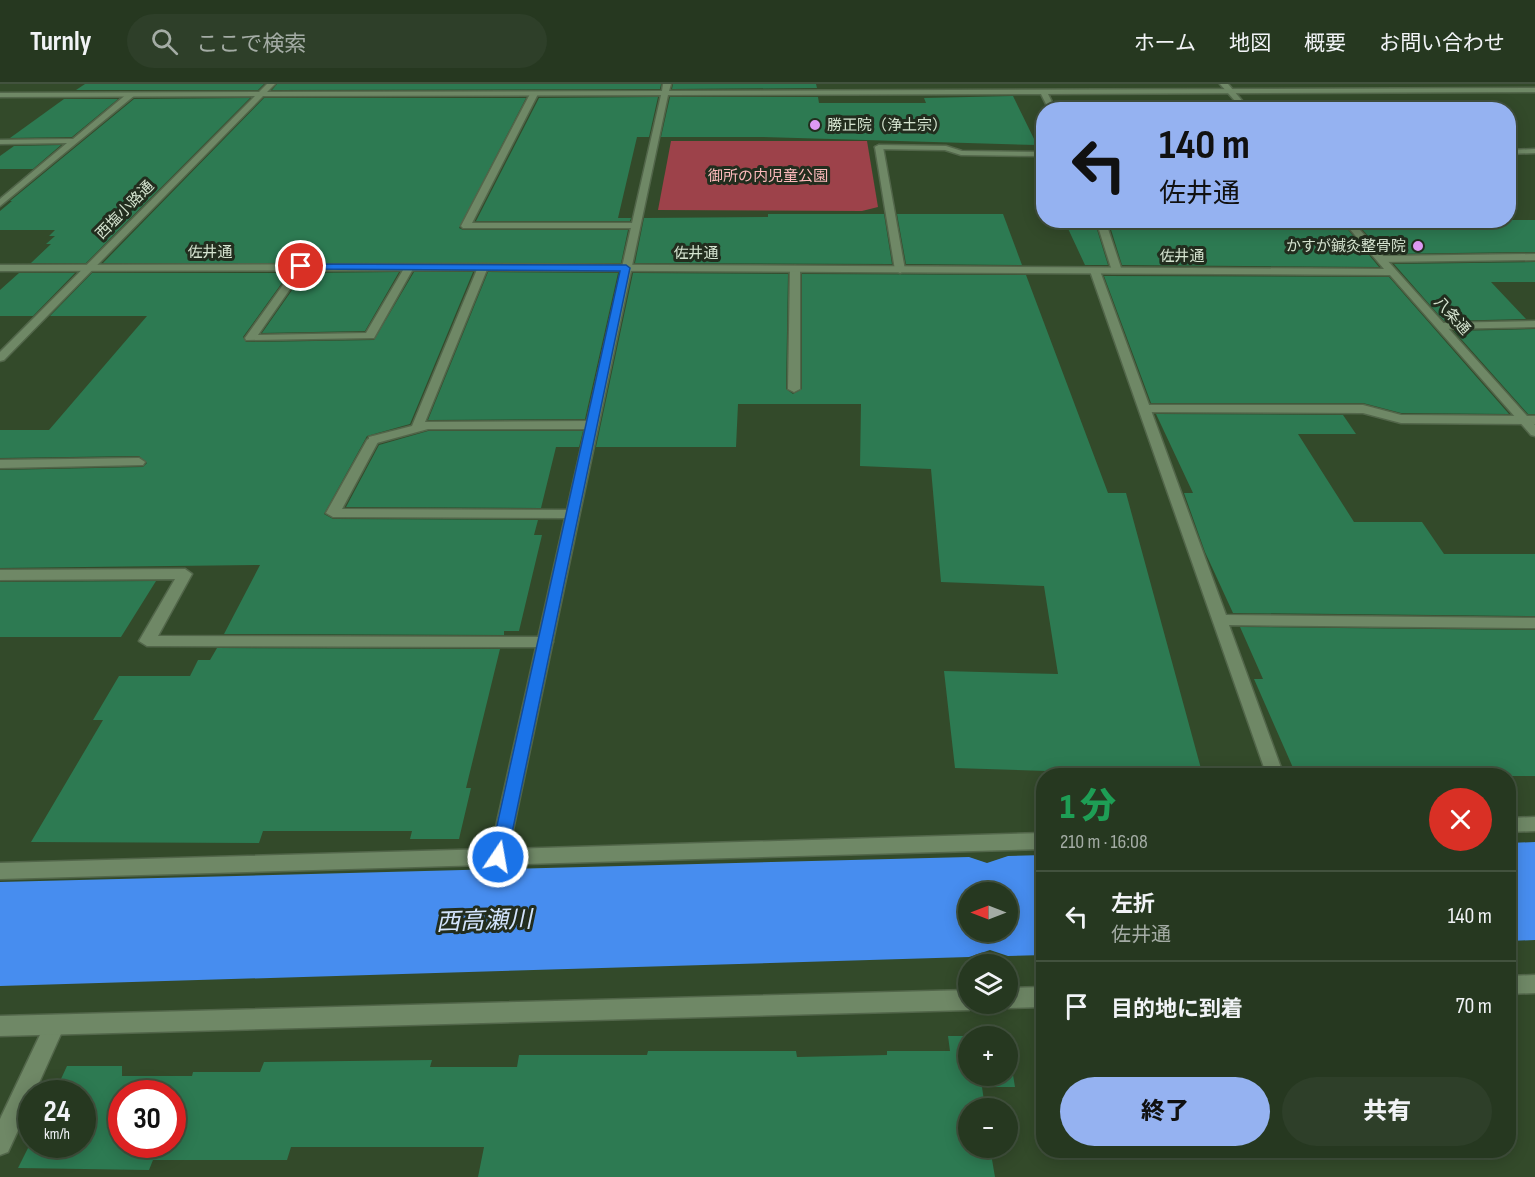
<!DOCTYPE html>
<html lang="ja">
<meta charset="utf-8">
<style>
:root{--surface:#263820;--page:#2e3f29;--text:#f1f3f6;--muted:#a4aca5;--line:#42523e;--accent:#95b2f1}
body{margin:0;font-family:"Sofia Sans Condensed","Noto Sans JP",sans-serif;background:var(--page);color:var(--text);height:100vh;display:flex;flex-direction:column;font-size:22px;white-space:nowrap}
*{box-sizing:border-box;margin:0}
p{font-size:20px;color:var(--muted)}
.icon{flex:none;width:33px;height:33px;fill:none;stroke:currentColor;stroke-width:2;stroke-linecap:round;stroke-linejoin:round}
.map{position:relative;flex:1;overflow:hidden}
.panel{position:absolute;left:1036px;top:684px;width:480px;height:390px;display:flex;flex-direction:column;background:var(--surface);border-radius:24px;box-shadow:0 3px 15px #0003,0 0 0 2px var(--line)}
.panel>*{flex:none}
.hud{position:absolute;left:1036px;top:18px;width:480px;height:126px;border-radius:24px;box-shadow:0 3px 15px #0003,0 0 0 2px var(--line);background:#95b2f1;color:#111;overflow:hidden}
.needle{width:39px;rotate:270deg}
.fabs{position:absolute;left:958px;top:798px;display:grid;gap:12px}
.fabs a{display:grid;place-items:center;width:60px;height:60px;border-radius:50%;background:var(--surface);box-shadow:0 3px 15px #0003,0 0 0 2px var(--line);font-size:30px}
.speed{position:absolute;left:18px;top:996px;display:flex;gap:12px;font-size:30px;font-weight:700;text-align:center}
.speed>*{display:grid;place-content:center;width:78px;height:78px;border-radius:50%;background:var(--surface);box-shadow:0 3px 15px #0003,0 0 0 2px var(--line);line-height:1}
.speed small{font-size:15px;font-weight:400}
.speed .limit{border:9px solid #d22;background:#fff;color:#111}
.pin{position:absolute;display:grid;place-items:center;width:51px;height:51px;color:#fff;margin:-26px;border:3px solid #fff;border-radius:50%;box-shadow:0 2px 6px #0007}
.me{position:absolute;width:66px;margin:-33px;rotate:12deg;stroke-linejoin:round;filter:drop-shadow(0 0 4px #0008)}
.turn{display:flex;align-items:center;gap:21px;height:126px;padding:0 24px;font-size:27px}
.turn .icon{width:78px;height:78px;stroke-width:2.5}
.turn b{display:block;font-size:42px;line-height:51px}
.round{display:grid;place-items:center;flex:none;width:63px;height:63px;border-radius:32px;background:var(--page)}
.head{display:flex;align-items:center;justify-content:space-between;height:102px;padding:0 24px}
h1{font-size:36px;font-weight:800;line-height:45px;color:#1e9e55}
.action{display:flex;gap:12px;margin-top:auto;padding:12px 24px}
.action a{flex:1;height:69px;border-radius:36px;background:var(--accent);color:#111;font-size:24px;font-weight:800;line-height:69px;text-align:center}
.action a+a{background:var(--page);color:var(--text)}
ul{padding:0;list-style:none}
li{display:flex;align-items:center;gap:18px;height:90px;padding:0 24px;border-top:2px solid var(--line)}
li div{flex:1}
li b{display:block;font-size:22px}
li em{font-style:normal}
header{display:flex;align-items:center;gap:36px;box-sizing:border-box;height:84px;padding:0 30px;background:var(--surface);border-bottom:2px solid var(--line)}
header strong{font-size:28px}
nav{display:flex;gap:33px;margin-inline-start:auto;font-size:21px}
.search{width:420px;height:54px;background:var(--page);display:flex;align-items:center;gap:15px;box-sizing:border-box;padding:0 21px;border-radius:33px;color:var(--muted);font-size:22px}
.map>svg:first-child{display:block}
.green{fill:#9d424a}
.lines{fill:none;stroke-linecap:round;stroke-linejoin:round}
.river{fill:#478def;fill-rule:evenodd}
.building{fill:#2d7a52;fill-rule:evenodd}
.lane-casing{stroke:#52664a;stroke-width:3}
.street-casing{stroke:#52664a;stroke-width:3}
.secondary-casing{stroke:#52664a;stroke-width:3}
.lane{fill:#6f8866;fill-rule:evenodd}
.street{fill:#6f8866;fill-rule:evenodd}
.secondary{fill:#6f8866;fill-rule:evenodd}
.route{fill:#1a73e8;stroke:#114b97;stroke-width:1.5}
.poi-dot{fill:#dd99f3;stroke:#222d1e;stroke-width:2}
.labels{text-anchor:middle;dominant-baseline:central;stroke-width:6;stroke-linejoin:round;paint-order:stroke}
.far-poi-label{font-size:15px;fill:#d5e4d0;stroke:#222d1e;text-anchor:start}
.far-park-label{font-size:15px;fill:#fcbabb;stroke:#222d1e}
.far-street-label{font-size:15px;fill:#d5e4d0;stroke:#222d1e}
.near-water-label{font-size:24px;font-style:italic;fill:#d4e5fe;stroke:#222d1e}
</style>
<header>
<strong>Turnly</strong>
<div class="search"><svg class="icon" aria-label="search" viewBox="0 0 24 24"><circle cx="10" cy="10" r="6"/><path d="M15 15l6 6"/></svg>ここで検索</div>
<nav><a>ホーム</a><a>地図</a><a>概要</a><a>お問い合わせ</a></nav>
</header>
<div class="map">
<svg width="1535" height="1093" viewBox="0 0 1535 1093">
<rect width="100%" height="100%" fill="#334a2a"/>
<polygon class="green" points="671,57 867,57 878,123 862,127 658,126"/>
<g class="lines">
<g class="river">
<polygon points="1535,758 1535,856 1509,857 1509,759"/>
<path d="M1044 771V871L1008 872 990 866 969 873 0 902V798L969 773 987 779 1008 772ZM969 808H1008V848H969Z"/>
</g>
</g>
<g class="building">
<polygon points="85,0 264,0 258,6 76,6"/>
<polygon points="277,0 661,0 660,5 272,6"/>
<polygon points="673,0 816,0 817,4 672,5"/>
<polygon points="1013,12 1037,61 763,53 661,53 670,13 818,13 819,19 926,19 924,14"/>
<polygon points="658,13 649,53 637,53 618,134 631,134 630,137 476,137 539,14"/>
<polygon points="250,14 86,179 31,179 51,160 46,160 55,152 49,152 55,146 0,146 0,127 12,117 10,117 134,15"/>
<polygon points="264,14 526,14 459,144 463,146 628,146 621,179 103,179"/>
<polygon points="64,15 118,15 72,53 10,54"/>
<polygon points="61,61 33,85 0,85 0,72 14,62"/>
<polygon points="768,130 884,130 892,180 635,179 644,134 768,133"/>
<polygon points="897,130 1003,130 1022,181 906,180"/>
<polygon points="1064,136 1094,136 1108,181 1085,181"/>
<polygon points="1108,136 1340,136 1379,183 1122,181"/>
<polygon points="1354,136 1535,136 1535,168 1384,170"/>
<polygon points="1535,178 1535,198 1491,198 1526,235 1444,237 1394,180"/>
<polygon points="399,188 365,247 262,249 304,189"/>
<polygon points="414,188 473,188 410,340 367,352 324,430 333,435 538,436 534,451 542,451 519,547 504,547 504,551 224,550 260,481 0,484 0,386 143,383 147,379 139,372 0,374 0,346 49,346 147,232 50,232 92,189 289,189 243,253 246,258 374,256"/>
<polygon points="488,188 618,189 585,335 428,336"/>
<polygon points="19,189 75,189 33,232 0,232 0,206"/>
<polygon points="633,189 788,190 786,305 793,310 802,305 802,190 1026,191 1108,409 1126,409 1203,692 955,684 944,587 1058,590 1044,502 941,498 931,385 860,382 861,320 738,320 736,363 596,363"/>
<polygon points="1104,192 1389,193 1509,330 1401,329 1363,319 1151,319"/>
<polygon points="1535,245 1535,330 1528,330 1454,247"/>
<polygon points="1156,330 1343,331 1356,350 1298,350 1354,438 1422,438 1444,470 1535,470 1535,532 1233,529 1205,468 1184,409 1193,409"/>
<polygon points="428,347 583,347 579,363 556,363 541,424 346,423 379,361"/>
<polygon points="156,497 121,553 0,553 0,498"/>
<polygon points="1240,543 1535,546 1535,692 1313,692 1310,686 1294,686 1254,595 1263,595"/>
<polygon points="217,564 500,565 466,704 471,704 459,755 410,755 412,747 263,747 259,759 31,758 103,636 93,636 119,592 190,592 198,576 210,576"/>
<path d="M948 952H1007H969V992H1008V960L1015 1003H982L985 1024H969V1064H990L995 1093H478L484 1063H291L287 1076H153L149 1086 18 1084 32 1056V1060H82V1010H54L67 982H122V992H192L193 988H260L264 978 432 976 430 983H517L519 971H647L648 967H796L797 973 887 971V967H950ZM122 1010H172V1060H122Z"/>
</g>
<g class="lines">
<g class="lane-casing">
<g id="lane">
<polygon points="534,8 538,10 472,139 635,139 638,140 638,144 463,144 461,142 530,10"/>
<polygon points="128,9 135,11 0,122 0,115 67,59 0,60 0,56 73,55"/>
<polygon points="879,61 946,62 962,67 1044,68 1044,72 961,71 945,66 876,65 875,63"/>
<polygon points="1535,65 1535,69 1509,70 1509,66"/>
<polygon points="298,180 306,182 258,251 366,249 406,181 414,183 374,254 246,256 245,254"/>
<polygon points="483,180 488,183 425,338 592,337 598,341 592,345 428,345 373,360 369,359 369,353 412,342 478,183"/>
<polygon points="795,182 800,185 800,305 794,308 788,305 790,185"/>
<polygon points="1535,237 1535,243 1441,245 1436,242 1441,239"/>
<polygon points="1145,321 1363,321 1401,331 1535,332 1535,340 1401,339 1363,329 1141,328 1139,325"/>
<polygon points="185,485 192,490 158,552 545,553 553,558 545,563 147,562 139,557 175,495 0,496 0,486"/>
<polygon points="55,931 62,934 65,941 34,1010 32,1010 32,1016 8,1068 0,1071 0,1035 48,934"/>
</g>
</g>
<g class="street-casing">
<g id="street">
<polygon points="267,0 275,0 267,8 662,7 663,0 671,0 669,7 1535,4 1535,8 1048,10 1056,26 1049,26 1041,10 668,11 509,765 1044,749 1044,765 0,795 0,779 491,765 565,434 333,433 326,429 367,356 373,352 379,356 342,425 567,426 661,11 263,12 4,276 0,277 0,268 255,12 0,13 0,9 259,8"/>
<polygon points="879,61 883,63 905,186 900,189 895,186 875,63"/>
<polygon points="1096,136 1105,136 1122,187 1120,189 1112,187"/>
<polygon points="1535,170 1535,176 1381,178 1376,175 1381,172"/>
<polygon points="1092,185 1100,187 1226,531 1535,534 1535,544 1229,541 1284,692 1267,692 1090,187"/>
<polygon points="139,374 145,378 143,381 0,384 0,376"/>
<polygon points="1535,733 1535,747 1509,748 1509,734"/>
<polygon points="1535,891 1535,909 1509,910 1509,892"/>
<polygon points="1044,903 1044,923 1008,924 1000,920 1008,920 1008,904"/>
<polygon points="969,906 969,920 978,920 969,926 0,952 0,932"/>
</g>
</g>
<g class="secondary-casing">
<g id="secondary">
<polygon points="1220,0 1228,0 1250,26 1243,26"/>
<polygon points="1342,136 1351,136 1535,341 1535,352 1531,351 1390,191 483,186 0,187 0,181 483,180 1384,185"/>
</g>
</g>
<use href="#lane" class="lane"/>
<use href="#street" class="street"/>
<use href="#secondary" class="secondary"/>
</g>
<polygon class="route" points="298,180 626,181 630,184 507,773 504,778 493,778 490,773 620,187 301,185 297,182"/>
<g class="poi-dot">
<circle cx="815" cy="41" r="6"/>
<circle cx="1418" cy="162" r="6"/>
</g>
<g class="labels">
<g class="far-poi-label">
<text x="827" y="41">勝正院（浄土宗）</text>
<text x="1406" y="162" text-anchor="end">かすが鍼灸整骨院</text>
</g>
<g class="far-park-label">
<text x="768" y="92">御所の内児童公園</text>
</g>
<g class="far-street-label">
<text transform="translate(125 126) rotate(-45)">西塩小路通</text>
<text x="210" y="168">佐井通</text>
<text x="696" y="169">佐井通</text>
<text x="1182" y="172">佐井通</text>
<text transform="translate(1452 232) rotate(48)">八条通</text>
</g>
<g class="near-water-label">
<text transform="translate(484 837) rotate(-2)">西高瀬川</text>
</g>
</g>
</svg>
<div class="fabs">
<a><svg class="needle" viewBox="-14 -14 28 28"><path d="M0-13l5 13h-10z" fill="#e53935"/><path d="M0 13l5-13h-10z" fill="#a4aca5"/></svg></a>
<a><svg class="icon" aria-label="layers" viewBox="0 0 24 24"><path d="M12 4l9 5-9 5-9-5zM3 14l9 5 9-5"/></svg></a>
<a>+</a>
<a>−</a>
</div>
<div class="speed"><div>24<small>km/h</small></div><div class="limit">30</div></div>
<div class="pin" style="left:301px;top:182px;background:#d93025"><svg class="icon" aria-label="arrive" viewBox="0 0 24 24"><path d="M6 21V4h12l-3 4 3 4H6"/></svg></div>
<svg class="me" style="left:498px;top:773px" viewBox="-20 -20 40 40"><circle r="17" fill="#1a73e8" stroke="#fff" stroke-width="3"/><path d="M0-11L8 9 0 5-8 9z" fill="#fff"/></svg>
<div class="hud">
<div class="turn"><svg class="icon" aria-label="left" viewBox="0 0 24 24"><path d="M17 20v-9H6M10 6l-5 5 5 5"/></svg><div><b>140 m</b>佐井通</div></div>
</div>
<section class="panel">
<div class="head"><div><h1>1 分</h1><p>210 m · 16:08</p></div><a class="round" style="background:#d93025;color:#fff"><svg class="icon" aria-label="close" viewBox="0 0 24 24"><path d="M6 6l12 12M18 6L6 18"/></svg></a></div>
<ul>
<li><svg class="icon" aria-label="left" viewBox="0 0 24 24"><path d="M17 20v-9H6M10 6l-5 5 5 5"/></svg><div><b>左折</b><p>佐井通</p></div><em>140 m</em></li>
<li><svg class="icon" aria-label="arrive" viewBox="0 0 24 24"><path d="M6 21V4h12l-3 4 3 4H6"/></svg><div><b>目的地に到着</b></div><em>70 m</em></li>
</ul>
<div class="action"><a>終了</a><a>共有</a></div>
</section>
</div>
